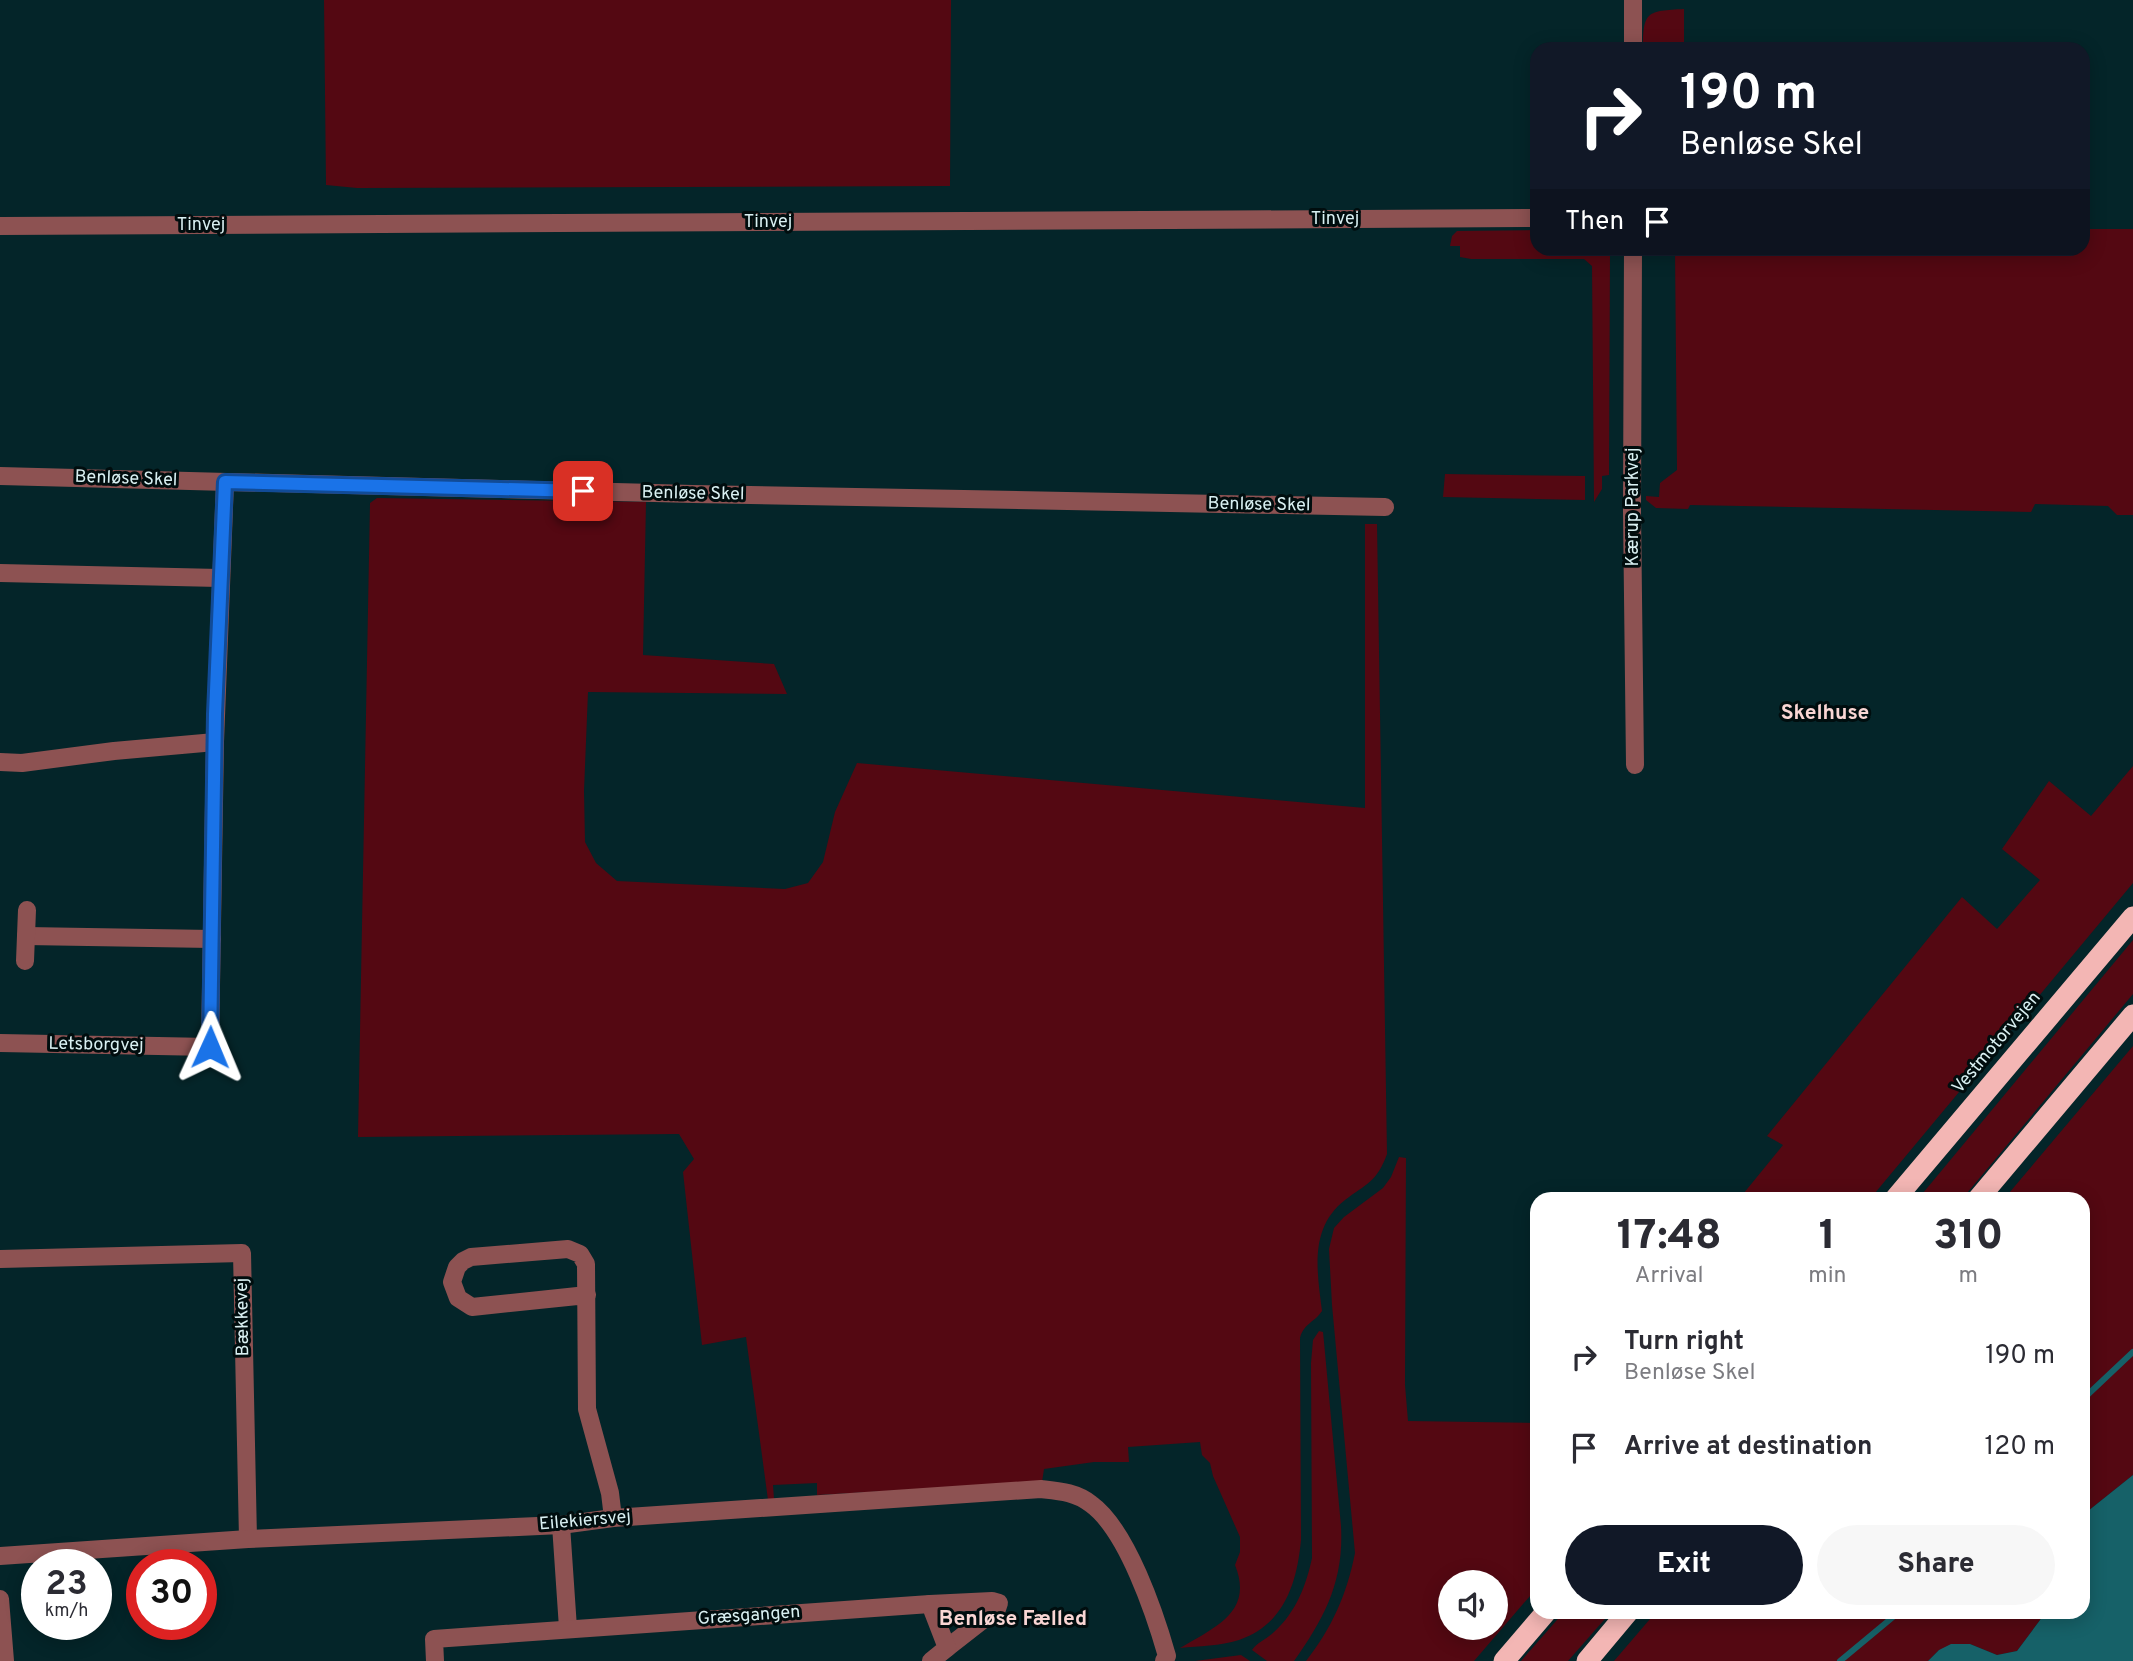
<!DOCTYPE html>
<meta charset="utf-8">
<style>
:root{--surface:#fff;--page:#f7f7f7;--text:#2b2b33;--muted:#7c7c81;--accent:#111827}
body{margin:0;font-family:Overpass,sans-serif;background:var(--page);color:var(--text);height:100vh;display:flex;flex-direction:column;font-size:26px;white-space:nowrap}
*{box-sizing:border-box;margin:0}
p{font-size:23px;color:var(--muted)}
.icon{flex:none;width:38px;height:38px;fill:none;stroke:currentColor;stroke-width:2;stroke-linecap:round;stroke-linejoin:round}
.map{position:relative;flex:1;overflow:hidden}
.sheet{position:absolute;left:1530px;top:1192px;width:560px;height:427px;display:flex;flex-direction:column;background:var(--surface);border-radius:21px;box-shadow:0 4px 18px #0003}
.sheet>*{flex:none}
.banner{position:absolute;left:1530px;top:42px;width:560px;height:214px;border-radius:21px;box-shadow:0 4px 18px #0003;background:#111827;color:#fff;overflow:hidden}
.tools{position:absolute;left:1438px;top:1570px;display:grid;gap:14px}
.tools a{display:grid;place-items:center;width:70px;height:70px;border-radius:50%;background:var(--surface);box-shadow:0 4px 18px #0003;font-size:35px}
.speed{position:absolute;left:21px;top:1549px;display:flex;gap:14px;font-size:35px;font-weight:700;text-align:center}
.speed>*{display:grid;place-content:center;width:91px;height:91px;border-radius:50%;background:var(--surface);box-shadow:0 4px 18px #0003;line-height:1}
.speed small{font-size:18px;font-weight:400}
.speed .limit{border:10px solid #d22;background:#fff;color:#111}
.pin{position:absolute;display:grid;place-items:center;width:60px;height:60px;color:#fff;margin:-30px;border-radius:14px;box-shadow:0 4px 10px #0006}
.me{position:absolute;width:77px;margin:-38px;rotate:1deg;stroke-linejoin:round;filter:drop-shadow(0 0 5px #0008)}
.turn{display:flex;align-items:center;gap:24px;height:147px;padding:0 35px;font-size:32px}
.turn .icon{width:91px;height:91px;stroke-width:2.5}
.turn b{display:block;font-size:49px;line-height:60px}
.then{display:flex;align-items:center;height:66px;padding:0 35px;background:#0003;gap:14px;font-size:26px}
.eta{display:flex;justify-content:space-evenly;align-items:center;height:119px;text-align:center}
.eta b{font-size:42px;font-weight:800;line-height:49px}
.primary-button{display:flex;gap:14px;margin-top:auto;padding:14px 35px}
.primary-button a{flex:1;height:80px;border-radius:42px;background:var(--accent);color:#fff;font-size:28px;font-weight:800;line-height:80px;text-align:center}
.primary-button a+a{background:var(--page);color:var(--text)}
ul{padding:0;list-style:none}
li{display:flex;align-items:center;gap:21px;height:91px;padding:0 35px}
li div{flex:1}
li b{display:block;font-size:26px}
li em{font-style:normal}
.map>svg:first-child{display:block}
.green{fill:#540812;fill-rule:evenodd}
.water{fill:#166168}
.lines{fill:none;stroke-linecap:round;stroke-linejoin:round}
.stream{stroke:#166168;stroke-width:6}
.minor{stroke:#8d5252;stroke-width:18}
.motorway{stroke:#f3b6b4;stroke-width:21}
.route-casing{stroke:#114b97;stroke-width:18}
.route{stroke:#1a73e8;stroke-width:12}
.labels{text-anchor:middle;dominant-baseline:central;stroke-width:6;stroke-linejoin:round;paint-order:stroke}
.street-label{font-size:18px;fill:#d9f0f2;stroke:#000d0e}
.quarter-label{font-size:21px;font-weight:bold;fill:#f9d6d4;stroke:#000d0e}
</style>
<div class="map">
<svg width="2133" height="1661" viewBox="0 0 2133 1661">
<rect width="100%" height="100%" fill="#042529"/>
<g class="green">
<polygon points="324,0 951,0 950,186 357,188 326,185"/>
<path d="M1684 9V49H1643C1643 11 1647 11 1684 9Z"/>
<polygon points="2083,229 2133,229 2133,515 2117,515 2108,506 2035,504 2031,512 1690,505 1688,509 1656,508 1646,500 1646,496 1659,497 1660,483 1677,470 1675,249 2082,248"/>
<polygon points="1536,230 1536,248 1610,250 1609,475 1602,476 1602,489 1594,502 1592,266 1584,259 1471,259 1460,257 1460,246 1450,246 1452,236 1457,231"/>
<polygon points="1445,474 1585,476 1585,500 1443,497"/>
<path d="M377 498 646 502 643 655 774 664 787 694 588 692 584 791 585 842 596 863 617 881 785 889 808 883 823 862 835 812 857 763 1365 808V524H1377L1387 1154C1377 1182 1366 1184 1345 1200 1309 1228 1317 1271 1322 1311 1314 1323 1304 1323 1300 1338L1301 1540C1297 1583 1284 1625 1239 1640 1220 1646 1199 1646 1180 1648 1215 1627 1254 1612 1235 1565L1240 1552V1537L1213 1476 1210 1463 1202 1455 1200 1442 1128 1447 1129 1462H1094L1044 1469 1042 1482 817 1495V1483L773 1485 774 1499 768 1500 746 1337 702 1345 683 1172 694 1159 679 1134 358 1137 370 503Z"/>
<polygon points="2133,766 2133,883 1870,1199 1739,1199 1783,1145 1767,1136 1962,897 1997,929 2040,880 2002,849 2049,781 2091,816"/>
<polygon points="2133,940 2133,994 1962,1199 1918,1199"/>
<polygon points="2133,1046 2133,1475 2083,1515 2082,1199 2004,1199"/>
<path d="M1399 1157 1406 1158 1405 1385 1408 1421 1536 1423V1589L1474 1661H1306C1332 1628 1347 1594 1355 1553L1332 1305 1329 1249 1334 1228 1344 1217 1383 1188 1391 1177ZM1451 1582H1496V1628H1451Z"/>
<path d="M1319 1331 1323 1332 1324 1342 1341 1526C1344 1581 1325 1617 1294 1661H1267L1252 1650C1258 1642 1267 1639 1274 1632 1296 1612 1306 1586 1312 1558L1311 1363 1313 1340Z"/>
<polygon points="1564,1612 1611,1612 1568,1661 1521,1661"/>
<polygon points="1656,1612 2046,1612 2017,1651 1997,1655 1970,1644 1939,1650 1928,1661 1614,1661"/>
<polygon points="1241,1655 1250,1661 1195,1661"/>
</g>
<polygon class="water" points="2133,1475 2133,1661 1928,1661 1939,1650 1951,1644 1970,1644 1997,1655 2017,1651 2046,1612 2082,1612 2083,1515"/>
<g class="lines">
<g class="stream">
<polyline points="2082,1400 2133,1352"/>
<polyline points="1840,1661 1899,1612"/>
</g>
<g class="minor">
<polyline points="1633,0 1633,49"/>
<polyline points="0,226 1536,218"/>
<polyline points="1633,248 1632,512 1635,765"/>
<polyline points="0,476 693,494 1385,507"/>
<polyline points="0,573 219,578"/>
<polyline points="0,762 22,763 114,751 215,742"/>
<polyline points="26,936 212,939"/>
<polyline points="25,961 27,910"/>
<polyline points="0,1043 210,1047 215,742 225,482"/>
<polyline points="0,1259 242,1253 248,1539"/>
<polyline points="587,1295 472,1307 458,1298 452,1282 457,1267 463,1261 471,1257 568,1249 580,1254 586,1264 587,1409 610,1493 613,1518"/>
<polyline points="561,1525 568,1628"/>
<path d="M0 1556 248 1539 561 1525 613 1518 1041 1489C1059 1491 1076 1492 1091 1504 1127 1530 1155 1614 1167 1656L1164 1661"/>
<polyline points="0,1599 5,1661"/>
<polyline points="930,1604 992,1601 999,1603 997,1609 947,1648"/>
<polyline points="435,1661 434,1639 930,1604 947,1648 931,1661"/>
</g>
<g class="motorway">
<polyline points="1895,1199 2133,917"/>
<polyline points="1978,1199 2133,1015"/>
<polyline points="1504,1661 1546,1612"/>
<polyline points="1587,1661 1628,1612"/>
</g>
</g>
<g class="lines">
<g class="route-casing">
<polyline id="route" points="210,1047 215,714 225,482 583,491"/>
</g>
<use href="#route" class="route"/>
</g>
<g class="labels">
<g class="street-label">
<text x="1335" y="219">Tinvej</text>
<text x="768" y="222">Tinvej</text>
<text x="201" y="225">Tinvej</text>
<text transform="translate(126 479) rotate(2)">Benløse Skel</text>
<text transform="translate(693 494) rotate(1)">Benløse Skel</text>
<text transform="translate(1259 505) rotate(1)">Benløse Skel</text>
<text transform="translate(1633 507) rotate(-90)">Kærup Parkvej</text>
<text transform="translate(1997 1043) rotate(-50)">Vestmotorvejen</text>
<text transform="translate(96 1045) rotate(1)">Letsborgvej</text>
<text transform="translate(243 1317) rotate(-91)">Bækkevej</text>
<text transform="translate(585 1521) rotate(-5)">Eilekiersvej</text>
<text transform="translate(749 1616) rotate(-4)">Græsgangen</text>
</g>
<g class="quarter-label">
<text x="1825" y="713">Skelhuse</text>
<text x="1013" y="1619">Benløse Fælled</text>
</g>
</g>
</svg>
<div class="tools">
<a><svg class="icon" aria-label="sound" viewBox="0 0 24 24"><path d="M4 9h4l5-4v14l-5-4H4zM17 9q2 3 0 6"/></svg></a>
</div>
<div class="speed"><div>23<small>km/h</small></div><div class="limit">30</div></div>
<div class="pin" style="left:583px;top:491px;background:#d93025"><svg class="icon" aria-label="arrive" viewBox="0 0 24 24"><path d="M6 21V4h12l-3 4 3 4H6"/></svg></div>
<svg class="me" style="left:210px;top:1047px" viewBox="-20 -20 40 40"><path d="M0-17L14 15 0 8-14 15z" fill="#1a73e8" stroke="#fff" stroke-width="4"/></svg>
<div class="banner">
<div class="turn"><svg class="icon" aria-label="right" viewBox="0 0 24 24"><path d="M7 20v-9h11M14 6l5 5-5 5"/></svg><div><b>190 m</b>Benløse Skel</div></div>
<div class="then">Then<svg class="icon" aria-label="arrive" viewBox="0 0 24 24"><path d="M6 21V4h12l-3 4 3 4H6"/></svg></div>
</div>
<section class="sheet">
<div class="eta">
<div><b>17:48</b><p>Arrival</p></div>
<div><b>1</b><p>min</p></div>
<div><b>310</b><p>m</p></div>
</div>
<ul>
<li><svg class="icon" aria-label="right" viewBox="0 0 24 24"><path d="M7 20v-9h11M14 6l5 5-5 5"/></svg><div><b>Turn right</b><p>Benløse Skel</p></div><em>190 m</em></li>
<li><svg class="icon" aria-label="arrive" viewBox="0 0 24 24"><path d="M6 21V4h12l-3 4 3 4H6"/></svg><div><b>Arrive at destination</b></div><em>120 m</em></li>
</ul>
<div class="primary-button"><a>Exit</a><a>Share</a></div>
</section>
</div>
